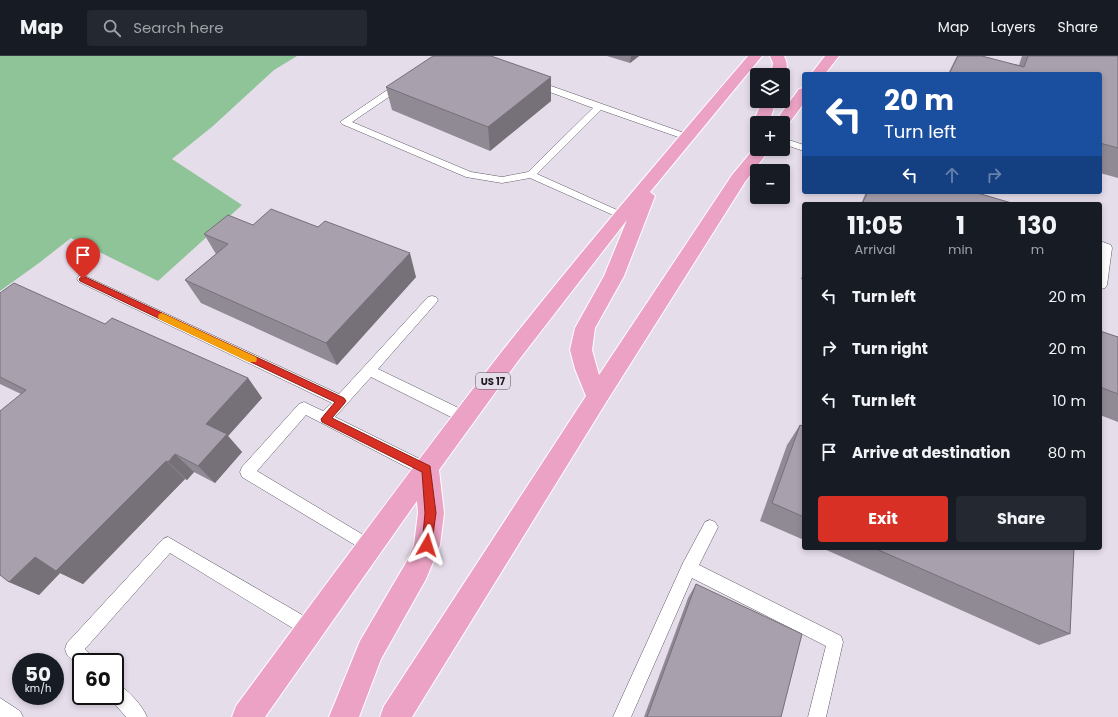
<!DOCTYPE html>
<meta charset="utf-8">
<style>
:root{--surface:#171b24;--page:#242831;--text:#f1f3f6;--muted:#9ea1a6;--line:#363941;--accent:#d93025}
body{margin:0;font-family:Poppins,sans-serif;background:var(--page);color:var(--text);height:100vh;display:flex;flex-direction:column;font-size:15px;white-space:nowrap}
*{box-sizing:border-box;margin:0}
p{font-size:13px;color:var(--muted)}
.icon{flex:none;width:22px;height:22px;fill:none;stroke:currentColor;stroke-width:2;stroke-linecap:round;stroke-linejoin:round}
.map{position:relative;flex:1;overflow:hidden}
.details{position:absolute;left:802px;top:146px;width:300px;height:348px;display:flex;flex-direction:column;background:var(--surface);border-radius:4px;box-shadow:0 2px 6px #0003}
.details>*{flex:none}
.hud{position:absolute;left:802px;top:16px;width:300px;height:122px;border-radius:4px;box-shadow:0 2px 6px #0003;background:#1a4fa0;color:#fff;overflow:hidden}
.buttons{position:absolute;left:750px;top:12px;display:grid;gap:8px}
.buttons a{display:grid;place-items:center;width:40px;height:40px;border-radius:4px;background:var(--surface);box-shadow:0 2px 6px #0003;font-size:20px}
.speed{position:absolute;left:12px;top:597px;display:flex;gap:8px;font-size:20px;font-weight:700;text-align:center}
.speed>*{display:grid;place-content:center;width:52px;height:52px;border-radius:50%;background:var(--surface);box-shadow:0 2px 6px #0003;line-height:1}
.speed small{font-size:10px;font-weight:400}
.speed .limit{border:2px solid #111;border-radius:6px;background:#fff;color:#111}
.pin{position:absolute;display:grid;place-items:center;width:34px;height:34px;color:#fff;margin:-41px -17px;border-radius:50% 50% 50% 0;rotate:-45deg;box-shadow:0 0 4px #0007}
.pin .icon{rotate:45deg}
.me{position:absolute;width:44px;margin:-22px;rotate:6deg;stroke-linejoin:round;filter:drop-shadow(0 0 3px #0008)}
.turn{display:flex;align-items:center;gap:14px;height:84px;padding:0 16px;font-size:18px}
.turn .icon{width:52px;height:52px;stroke-width:2.5}
.turn b{display:block;font-size:28px;line-height:34px}
.lanes{display:flex;align-items:center;height:38px;padding:0 16px;background:#0003;justify-content:center;gap:20px;direction:ltr}
.lanes .off{opacity:.35}
.eta{display:flex;justify-content:space-evenly;align-items:center;height:68px;text-align:center}
.eta b{font-size:24px;font-weight:700;line-height:28px}
.action{display:flex;gap:8px;margin-top:auto;padding:8px 16px}
.action a{flex:1;height:46px;border-radius:4px;background:var(--accent);color:#fff;font-size:16px;font-weight:700;line-height:46px;text-align:center}
.action a+a{background:var(--page);color:var(--text)}
ul{padding:0;list-style:none}
li{display:flex;align-items:center;gap:12px;height:52px;padding:0 16px}
li div{flex:1}
li b{display:block;font-size:15px}
li em{font-style:normal}
header{display:flex;align-items:center;gap:24px;box-sizing:border-box;height:56px;padding:0 20px;background:var(--surface);border-bottom:1px solid var(--line)}
header strong{font-size:19px}
nav{display:flex;gap:22px;margin-inline-start:auto;font-size:14px}
.search{width:280px;height:36px;background:var(--page);display:flex;align-items:center;gap:10px;box-sizing:border-box;padding:0 14px;border-radius:4px;color:var(--muted);font-size:15px}
.map>svg:first-child{display:block}
.green{fill:#8fc398}
.lines{fill:none;stroke-linecap:round;stroke-linejoin:round}
.service-casing{stroke:#605965;stroke-width:1}
.primary-casing{stroke:#fff;stroke-width:2}
.service{fill:#fff;fill-rule:evenodd}
.primary{fill:#eba2c4;fill-rule:evenodd}
.wall{fill:#908a95}
.shaded-wall{fill:#767079}
.building{fill:#a8a0ad;stroke:#767079}
.route{fill:#d93025;stroke:#8d1f18}
.slow{fill:#f59e0b}
.labels{text-anchor:middle;dominant-baseline:central;stroke-width:3;stroke-linejoin:round;paint-order:stroke}
.shield{fill:#e6ddeb;stroke:#59545c;stroke-width:1}
.shield-label{font-size:10px;font-weight:bold;fill:#1c191e}
</style>
<header>
<strong>Map</strong>
<div class="search"><svg class="icon" aria-label="search" viewBox="0 0 24 24"><circle cx="10" cy="10" r="6"/><path d="M15 15l6 6"/></svg>Search here</div>
<nav><a>Map</a><a>Layers</a><a>Share</a></nav>
</header>
<div class="map">
<svg width="1118" height="661" viewBox="0 0 1118 661">
<rect width="100%" height="100%" fill="#e6ddeb"/>
<polygon class="green" points="0,0 297,0 274,14 213,70 172,103 242,149 158,225 71,182 39,207 0,235"/>
<g class="lines">
<g class="service-casing">
<g id="service">
<polygon points="534,24 690,79 692,81 690,83 684,83 601,54 537,118 626,158 627,160 626,162 622,163 530,122 502,127 466,121 342,68 340,66 399,26 405,26 406,28 405,30 352,66 471,116 502,121 528,116 593,52 531,29 530,27 531,25"/>
<polygon points="783,82 804,89 804,95 783,88"/>
<polygon points="1100,185 1111,189 1112,192 1107,229 1105,232 1101,233"/>
<polygon points="83,219 339,338 428,241 432,240 436,241 438,244 436,247 378,313 471,358 473,362 471,366 466,368 461,366 371,321 335,361 432,409 434,414 432,419 427,420 422,419 306,359 257,415 375,486 378,491 375,496 370,498 242,421 240,416 242,411 299,348 304,346 323,355 332,347 79,226 77,223 79,220"/>
<polygon points="710,464 715,466 718,471 699,509 841,580 843,586 826,661 808,661 826,590 692,522 631,661 613,661 683,507 705,466"/>
<polygon points="168,481 316,567 318,573 316,579 310,581 304,579 170,497 85,593 92,600 95,606 81,606 80,612 67,599 65,593 67,587 163,483"/>
<path d="M115 627C127 632 142 649 147 661H126L108 640H115Z"/>
<polygon points="0,642 20,655 23,661 0,661"/>
</g>
</g>
<g class="primary-casing">
<g id="primary">
<path d="M748 0H762L650 136 655 140 624 220 595 272 592 294 599 319 732 119 756 90 757 93H770L745 126 605 348 412 661H380L384 650 586 340 575 313 570 294 575 272 604 220 627 164 518 305 439 414 444 457 440 489 426 523 381 603 359 661H329L360 585 407 505 414 489 418 457 417 445 265 661H232L236 650C324 531 412 411 503 294 582 194 665 97 748 0Z"/>
<path d="M770 0H784C788 7 788 15 783 22V19H771L773 7Z"/>
<polygon points="825,0 839,0 825,18 811,18"/>
<polygon points="804,32 804,47 787,70 783,71 783,67 774,67 799,33"/>
<polygon points="762,45 776,45 769,67 757,67 757,71 753,67"/>
</g>
</g>
<use href="#service" class="service"/>
<use href="#primary" class="primary"/>
</g>
<g class="wall">
<polygon points="607,0 639,0 630,7"/>
<polygon points="957,0 1019,9 1022,0 1118,0 1118,122 1100,117 1100,18 948,18"/>
<polygon points="551,21 551,45 490,95 392,54 386,31"/>
<polygon points="866,136 974,136 1015,148 861,148"/>
<polygon points="253,169 416,221 337,309 201,247 185,224 216,198 204,178"/>
<polygon points="804,215 804,224 801,223"/>
<polygon points="0,237 105,268 248,322 262,342 228,380 242,396 215,427 194,416 187,424 185,423 83,528 60,517 39,539 9,526 21,338 0,328"/>
<polygon points="1100,275 1118,281 1118,366 1100,359"/>
<polygon points="800,369 804,371 804,484 760,465 787,389"/>
<polygon points="822,492 1074,492 1070,578 1039,589"/>
<polygon points="696,528 781,661 644,661 688,542"/>
</g>
<g class="shaded-wall">
<polygon points="631,0 639,0 630,7"/>
<polygon points="551,21 551,45 490,95 488,71"/>
<polygon points="410,197 416,221 337,309 326,287"/>
<polygon points="248,322 262,342 228,380 242,396 215,427 198,410 206,368"/>
<polygon points="175,398 194,416 187,424 168,406"/>
<polygon points="166,405 185,423 83,528 60,517 39,539 9,526 35,501"/>
</g>
<g class="building">
<polygon points="433,0 491,0 551,21 488,71 386,31"/>
<polygon points="958,0 982,0 1024,11 1028,0 1118,0 1118,92 1100,87 1100,18 949,18"/>
<polygon points="868,136 974,136 1015,148 862,148"/>
<polygon points="271,153 318,171 325,165 410,197 326,287 185,224 228,188 204,178 228,159 253,169"/>
<polygon points="14,227 105,268 112,262 248,322 206,368 227,378 198,410 175,398 168,406 166,405 56,515 35,501 9,526 0,519 0,355 26,334 0,321 0,237"/>
<polygon points="1100,275 1118,281 1118,338 1100,331"/>
<polygon points="800,369 804,371 804,461 772,447"/>
<polygon points="874,492 1074,492 1070,578"/>
<polygon points="696,528 802,578 781,661 647,661"/>
</g>
<polygon class="route" points="83,220 344,342 346,345 344,348 332,362 430,410 436,457 431,493 427,494 423,493 422,489 425,457 422,416 322,366 321,363 335,346 80,225 79,223"/>
<polygon class="slow" points="162,257 256,301 257,303 256,306 249,306 159,263 158,261 159,258"/>
<g class="labels">
<rect class="shield" x="476" y="317" width="34" height="16" rx="3"/>
<g class="shield-label">
<text x="493" y="325">US 17</text>
</g>
</g>
</svg>
<div class="buttons">
<a><svg class="icon" aria-label="layers" viewBox="0 0 24 24"><path d="M12 4l9 5-9 5-9-5zM3 14l9 5 9-5"/></svg></a>
<a>+</a>
<a>−</a>
</div>
<div class="speed"><div>50<small>km/h</small></div><div class="limit">60</div></div>
<div class="pin" style="left:83px;top:223px;background:#d93025"><svg class="icon" aria-label="arrive" viewBox="0 0 24 24"><path d="M6 21V4h12l-3 4 3 4H6"/></svg></div>
<svg class="me" style="left:427px;top:489px" viewBox="-20 -20 40 40"><path d="M0-17L14 15 0 8-14 15z" fill="#d93025" stroke="#fff" stroke-width="4"/></svg>
<div class="hud">
<div class="turn"><svg class="icon" aria-label="left" viewBox="0 0 24 24"><path d="M17 20v-9H6M10 6l-5 5 5 5"/></svg><div><b>20 m</b>Turn left</div></div>
<div class="lanes"><svg class="icon" aria-label="left" viewBox="0 0 24 24"><path d="M17 20v-9H6M10 6l-5 5 5 5"/></svg><svg class="icon off" aria-label="ahead" viewBox="0 0 24 24"><path d="M12 20V5M6 11l6-6 6 6"/></svg><svg class="icon off" aria-label="right" viewBox="0 0 24 24"><path d="M7 20v-9h11M14 6l5 5-5 5"/></svg></div>
</div>
<section class="details">
<div class="eta">
<div><b>11:05</b><p>Arrival</p></div>
<div><b>1</b><p>min</p></div>
<div><b>130</b><p>m</p></div>
</div>
<ul>
<li><svg class="icon" aria-label="left" viewBox="0 0 24 24"><path d="M17 20v-9H6M10 6l-5 5 5 5"/></svg><div><b>Turn left</b></div><em>20 m</em></li>
<li><svg class="icon" aria-label="right" viewBox="0 0 24 24"><path d="M7 20v-9h11M14 6l5 5-5 5"/></svg><div><b>Turn right</b></div><em>20 m</em></li>
<li><svg class="icon" aria-label="left" viewBox="0 0 24 24"><path d="M17 20v-9H6M10 6l-5 5 5 5"/></svg><div><b>Turn left</b></div><em>10 m</em></li>
<li><svg class="icon" aria-label="arrive" viewBox="0 0 24 24"><path d="M6 21V4h12l-3 4 3 4H6"/></svg><div><b>Arrive at destination</b></div><em>80 m</em></li>
</ul>
<div class="action"><a>Exit</a><a>Share</a></div>
</section>
</div>
